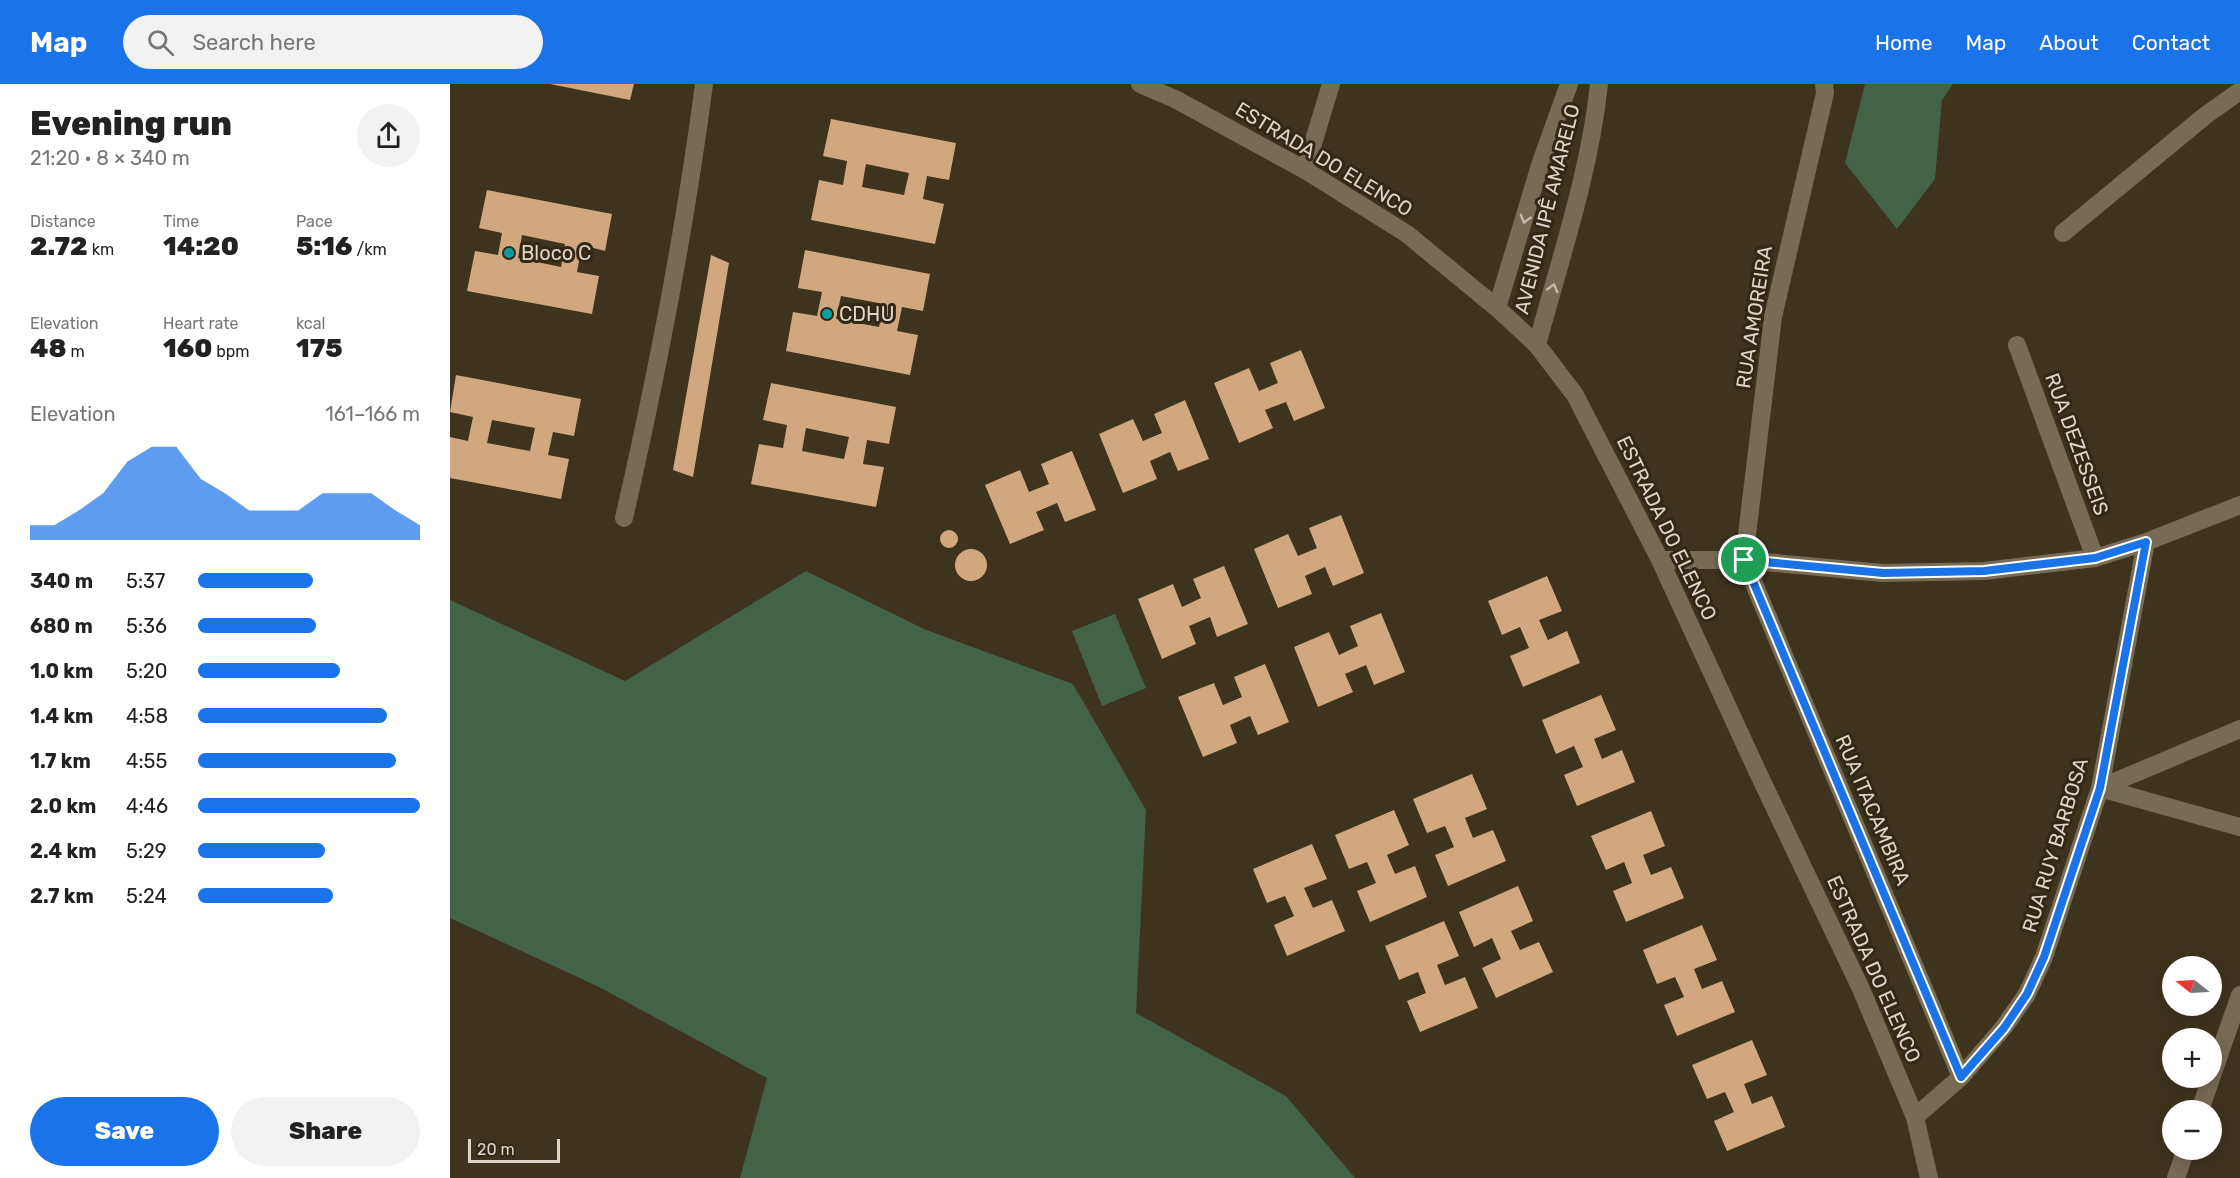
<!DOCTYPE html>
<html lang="en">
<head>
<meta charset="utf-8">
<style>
  body { margin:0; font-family:Rubik,sans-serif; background:#f2f2f2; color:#222; height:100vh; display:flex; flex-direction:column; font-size:22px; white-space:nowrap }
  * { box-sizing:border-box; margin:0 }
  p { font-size:20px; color:#767676 }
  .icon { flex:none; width:33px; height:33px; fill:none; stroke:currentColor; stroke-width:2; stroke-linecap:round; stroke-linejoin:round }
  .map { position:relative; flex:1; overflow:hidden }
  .side { display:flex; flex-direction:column; background:#fff; width:450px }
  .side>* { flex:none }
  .needle { width:39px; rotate:288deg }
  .tools { position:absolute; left:1712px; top:872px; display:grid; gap:12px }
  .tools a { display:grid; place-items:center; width:60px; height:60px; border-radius:50%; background:#fff; box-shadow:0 3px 15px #0003; font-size:30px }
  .scale { position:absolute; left:18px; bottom:15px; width:92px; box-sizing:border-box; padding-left:6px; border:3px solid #dcd5c8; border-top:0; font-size:16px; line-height:21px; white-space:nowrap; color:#dcd5c8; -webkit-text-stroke:4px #332813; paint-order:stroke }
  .pin { position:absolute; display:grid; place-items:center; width:51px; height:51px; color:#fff; margin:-26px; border:3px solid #fff; border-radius:50%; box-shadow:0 2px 6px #0007 }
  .round { display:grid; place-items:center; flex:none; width:63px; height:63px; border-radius:32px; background:#f2f2f2 }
  .headline { display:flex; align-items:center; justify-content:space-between; height:102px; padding:0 30px }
  h1 { font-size:33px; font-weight:800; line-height:45px }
  .figures { display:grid; grid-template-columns:repeat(3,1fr); gap:9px; height:102px; padding:6px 30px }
  .figures div { display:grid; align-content:center }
  .figures b { font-size:26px; font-weight:800 }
  .figures small { font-size:16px; font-weight:400 }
  .figures p { font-size:16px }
  .chart { height:168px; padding:12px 30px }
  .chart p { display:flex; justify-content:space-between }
  .chart svg { width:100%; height:108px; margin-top:6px; fill:#1a73e8; opacity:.7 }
  .primary-button { display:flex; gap:12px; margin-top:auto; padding:12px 30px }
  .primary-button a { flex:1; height:69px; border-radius:36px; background:#1a73e8; color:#fff; font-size:24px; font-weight:800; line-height:69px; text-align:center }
  .primary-button a+a { background:#f2f2f2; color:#222 }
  ul { padding:0 30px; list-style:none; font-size:20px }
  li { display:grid; grid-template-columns:96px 72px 1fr; align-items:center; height:45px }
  li i { height:15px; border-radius:8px; background:#1a73e8 }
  header { display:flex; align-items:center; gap:36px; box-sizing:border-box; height:84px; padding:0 30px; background:#1a73e8; color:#fff }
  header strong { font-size:28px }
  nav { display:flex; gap:33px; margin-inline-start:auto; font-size:21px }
  .search { width:420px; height:54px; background:#f2f2f2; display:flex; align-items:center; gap:15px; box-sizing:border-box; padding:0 21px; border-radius:33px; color:#767676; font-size:22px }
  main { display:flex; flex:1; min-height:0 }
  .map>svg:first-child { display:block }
</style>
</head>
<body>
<header>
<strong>Map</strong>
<div class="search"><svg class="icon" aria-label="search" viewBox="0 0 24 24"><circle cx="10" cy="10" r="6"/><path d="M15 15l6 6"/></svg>Search here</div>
<nav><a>Home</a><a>Map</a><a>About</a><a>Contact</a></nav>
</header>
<main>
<section class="side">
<div class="headline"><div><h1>Evening run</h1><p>21:20 · 8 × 340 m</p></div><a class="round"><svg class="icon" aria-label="share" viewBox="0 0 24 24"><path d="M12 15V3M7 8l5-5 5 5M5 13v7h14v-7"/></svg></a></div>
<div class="figures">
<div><p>Distance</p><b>2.72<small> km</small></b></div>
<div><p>Time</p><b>14:20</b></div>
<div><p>Pace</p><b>5:16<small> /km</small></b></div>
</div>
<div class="figures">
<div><p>Elevation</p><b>48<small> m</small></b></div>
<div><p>Heart rate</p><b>160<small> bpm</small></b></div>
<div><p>kcal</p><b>175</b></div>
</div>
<div class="chart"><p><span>Elevation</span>161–166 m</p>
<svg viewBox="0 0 160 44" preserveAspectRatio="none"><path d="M0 44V38L10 38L20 32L30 25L40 12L50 6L60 6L70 19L80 25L90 32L100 32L110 32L120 25L130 25L140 25L150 32L160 38V44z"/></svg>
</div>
<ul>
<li><b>340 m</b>5:37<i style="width:52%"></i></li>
<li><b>680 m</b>5:36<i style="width:53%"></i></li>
<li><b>1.0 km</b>5:20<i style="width:64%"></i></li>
<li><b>1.4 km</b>4:58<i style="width:85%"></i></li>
<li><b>1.7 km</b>4:55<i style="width:89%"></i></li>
<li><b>2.0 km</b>4:46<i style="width:100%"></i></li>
<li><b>2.4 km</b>5:29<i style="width:57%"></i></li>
<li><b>2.7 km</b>5:24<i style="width:61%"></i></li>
</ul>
<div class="primary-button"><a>Save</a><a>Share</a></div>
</section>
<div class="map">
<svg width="1790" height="1094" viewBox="0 0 1790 1094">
  <rect width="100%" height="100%" fill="#3e331d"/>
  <path fill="#426345" d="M 1415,0 L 1503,0 L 1492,16 L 1485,95 L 1447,145 L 1395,79 Z
    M 356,487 L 474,545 L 623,600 L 696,726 L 686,929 L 836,1012 L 905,1094 L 290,1094 L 317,994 L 149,903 L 0,834 L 0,516 L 175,597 Z
    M 665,530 L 696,604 L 652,622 L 622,547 Z"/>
  <path fill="#d1a77f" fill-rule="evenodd" d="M 100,0 L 184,0 L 180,16 Z
    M 381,35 L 506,59 L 499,96 L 477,92 L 473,115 L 494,120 L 485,160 L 361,136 L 369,96 L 393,101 L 397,77 L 373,72 ZM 416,80 L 459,89 L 454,111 L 412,103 Z
    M 37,106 L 162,130 L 155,167 L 132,161 L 127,188 L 149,192 L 142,230 L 17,207 L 25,167 L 48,171 L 52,149 L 29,144 ZM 72,151 L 115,160 L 111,183 L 68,174 Z
    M 355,166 L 480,190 L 473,227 L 452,223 L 447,247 L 468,251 L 460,291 L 336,267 L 343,228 L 367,232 L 372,208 L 348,204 ZM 391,212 L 434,220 L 429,243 L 386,235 Z
    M 261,171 L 279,179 L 243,393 L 223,386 Z
    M 851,266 L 875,324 L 844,337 L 836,318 L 815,326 L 823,344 L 789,359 L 764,299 L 799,284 L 809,307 L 828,299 L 820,279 Z
    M 6,291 L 131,315 L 124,352 L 103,348 L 98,371 L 119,375 L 111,415 L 0,394 L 0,353 L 18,357 L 23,333 L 0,328 ZM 42,336 L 85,344 L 80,367 L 37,359 Z
    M 321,299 L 446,323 L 439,360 L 417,356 L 413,380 L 434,383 L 426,423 L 301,400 L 309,360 L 333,364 L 337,341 L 313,336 ZM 356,344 L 399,353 L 394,375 L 352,367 Z
    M 735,316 L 759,375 L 728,387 L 720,368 L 700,377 L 707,395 L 673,409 L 649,350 L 683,335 L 693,357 L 712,349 L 704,330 Z
    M 622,367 L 646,426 L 615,438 L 607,419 L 586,428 L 594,446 L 560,460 L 535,401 L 570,386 L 579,408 L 599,400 L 591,380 Z
    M 891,431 L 914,489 L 883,502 L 875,483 L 855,492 L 862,510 L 828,524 L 804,465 L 838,450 L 848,472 L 867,464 L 859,444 Z
    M490 455a9 9 0 1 1 18 0a9 9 0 1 1-18 0Z
    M505 481a16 16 0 1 1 32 0a16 16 0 1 1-32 0Z
    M 774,482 L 798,540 L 767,553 L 760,533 L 739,542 L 746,560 L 712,575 L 688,515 L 723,500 L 732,523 L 751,514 L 743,495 Z
    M 1097,492 L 1112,527 L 1089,536 L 1098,556 L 1117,547 L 1130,579 L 1073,603 L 1060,572 L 1079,564 L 1070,543 L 1052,551 L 1038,517 Z
    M 931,529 L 955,588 L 924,601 L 916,581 L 895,590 L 903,608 L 868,623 L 844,563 L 879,548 L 889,571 L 908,562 L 900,542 Z
    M 815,580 L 839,638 L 808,651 L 800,632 L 780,641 L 787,659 L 753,673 L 728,613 L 764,599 L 773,621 L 792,613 L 784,593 Z
    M 1151,611 L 1166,646 L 1144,655 L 1152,675 L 1172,666 L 1185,698 L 1127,722 L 1114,691 L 1133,683 L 1124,662 L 1106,670 L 1092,636 Z
    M 1022,690 L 1037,725 L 1015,734 L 1023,754 L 1043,746 L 1056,777 L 998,802 L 985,771 L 1004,763 L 995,742 L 977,749 L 963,715 Z
    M 944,726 L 959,761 L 937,771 L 945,790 L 965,782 L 977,813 L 920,838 L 907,807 L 926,799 L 917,778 L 899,785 L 885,751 Z
    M 1201,727 L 1215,762 L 1193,771 L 1201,791 L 1221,783 L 1234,814 L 1176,838 L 1163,807 L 1182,799 L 1174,778 L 1156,786 L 1141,752 Z
    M 862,760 L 877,795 L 854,804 L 863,824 L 882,816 L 895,847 L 837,872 L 824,841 L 844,832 L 835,812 L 817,819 L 803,785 Z
    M 1068,802 L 1083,837 L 1061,847 L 1070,866 L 1089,858 L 1103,888 L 1046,914 L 1032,884 L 1051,875 L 1042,854 L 1024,863 L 1009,828 Z
    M 994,837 L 1009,872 L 987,881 L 995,901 L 1015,893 L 1028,924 L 970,948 L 957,917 L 976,909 L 968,888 L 949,896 L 935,862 Z
    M 1252,841 L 1267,876 L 1244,885 L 1252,905 L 1272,897 L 1285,928 L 1227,952 L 1214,921 L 1234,913 L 1225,893 L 1207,900 L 1193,866 Z
    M 1302,956 L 1317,991 L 1294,1000 L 1302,1020 L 1322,1012 L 1335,1043 L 1277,1067 L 1264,1037 L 1284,1028 L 1275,1008 L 1257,1015 L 1242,981 Z"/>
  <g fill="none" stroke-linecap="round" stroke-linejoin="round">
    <path stroke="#786b54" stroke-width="18" d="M 690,0 L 725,15 L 855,86 L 957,150 L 1047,224 L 1087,261 L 1125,311 L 1210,476 L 1310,693 L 1411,905 L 1465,1033 L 1479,1094
      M 1374,0 L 1375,9 L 1323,233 L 1294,476 L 1511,993
      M 855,86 L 881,0
      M 1613,149 L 1756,31 L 1790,7
      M 1047,224 L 1091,78 L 1119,0
      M 1087,261 C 1110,175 1140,88 1149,0
      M 1567,261 L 1645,474
      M 174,434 C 207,290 235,146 254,0
      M 1210,476 L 1294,476 L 1433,489 L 1534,487 L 1645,474 L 1696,458 L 1790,421
      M 1650,704 L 1790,645
      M 1650,704 L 1790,743
      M 1750,1026 L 1790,911
      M 1465,1033 L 1511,993 L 1554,943 L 1577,910 L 1594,873 L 1650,704 L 1696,458
      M 1726,1094 L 1736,1065"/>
  </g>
  <defs><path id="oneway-chevron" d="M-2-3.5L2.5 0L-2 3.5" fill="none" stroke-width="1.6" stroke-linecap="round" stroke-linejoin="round" transform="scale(1.5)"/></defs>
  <g stroke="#c3baab">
    <use href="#oneway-chevron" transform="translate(1075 135) rotate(106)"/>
    <use href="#oneway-chevron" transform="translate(1103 204) rotate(-75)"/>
  </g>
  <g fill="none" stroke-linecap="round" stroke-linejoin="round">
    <g stroke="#fff" stroke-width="12">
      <path id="route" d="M 1696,458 L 1650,704 L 1594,873 L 1577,910 L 1554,944 L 1511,993 L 1294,476 L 1433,489 L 1534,487 L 1645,474 Z"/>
    </g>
    <use href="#route" stroke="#1a73e8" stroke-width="8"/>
  </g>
  <g fill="#0f9aa8" stroke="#332813" stroke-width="2">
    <circle cx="59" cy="169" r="6"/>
    <circle cx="377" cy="230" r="6"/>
  </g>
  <g text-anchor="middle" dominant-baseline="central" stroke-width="6" stroke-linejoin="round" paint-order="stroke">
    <g font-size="20" fill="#dcd5c8" stroke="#332813">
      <text transform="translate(874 75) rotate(31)">ESTRADA DO ELENCO</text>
      <text transform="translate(1097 125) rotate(-76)">AVENIDA IPÊ AMARELO</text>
      <text transform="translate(1304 233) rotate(-81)">RUA AMOREIRA</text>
      <text transform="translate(1627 360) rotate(70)">RUA DEZESSEIS</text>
      <text transform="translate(1217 444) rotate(64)">ESTRADA DO ELENCO</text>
      <text transform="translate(1423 726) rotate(67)">RUA ITACAMBIRA</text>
      <text transform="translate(1605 761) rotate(-73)">RUA RUY BARBOSA</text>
      <text transform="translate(1424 885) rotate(66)">ESTRADA DO ELENCO</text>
    </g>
    <g font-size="20" fill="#dcd5c8" stroke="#332813" text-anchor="start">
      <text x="71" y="169">Bloco C</text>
      <text x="389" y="230">CDHU</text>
    </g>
  </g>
</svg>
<div class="tools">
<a><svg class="needle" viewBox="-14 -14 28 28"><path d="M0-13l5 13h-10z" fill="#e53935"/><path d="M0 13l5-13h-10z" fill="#767676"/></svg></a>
<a>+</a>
<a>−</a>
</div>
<div class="scale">20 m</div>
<div class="pin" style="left:1294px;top:476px;background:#1e9e55"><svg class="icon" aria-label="arrive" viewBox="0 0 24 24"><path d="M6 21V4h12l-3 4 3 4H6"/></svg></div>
</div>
</main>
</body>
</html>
